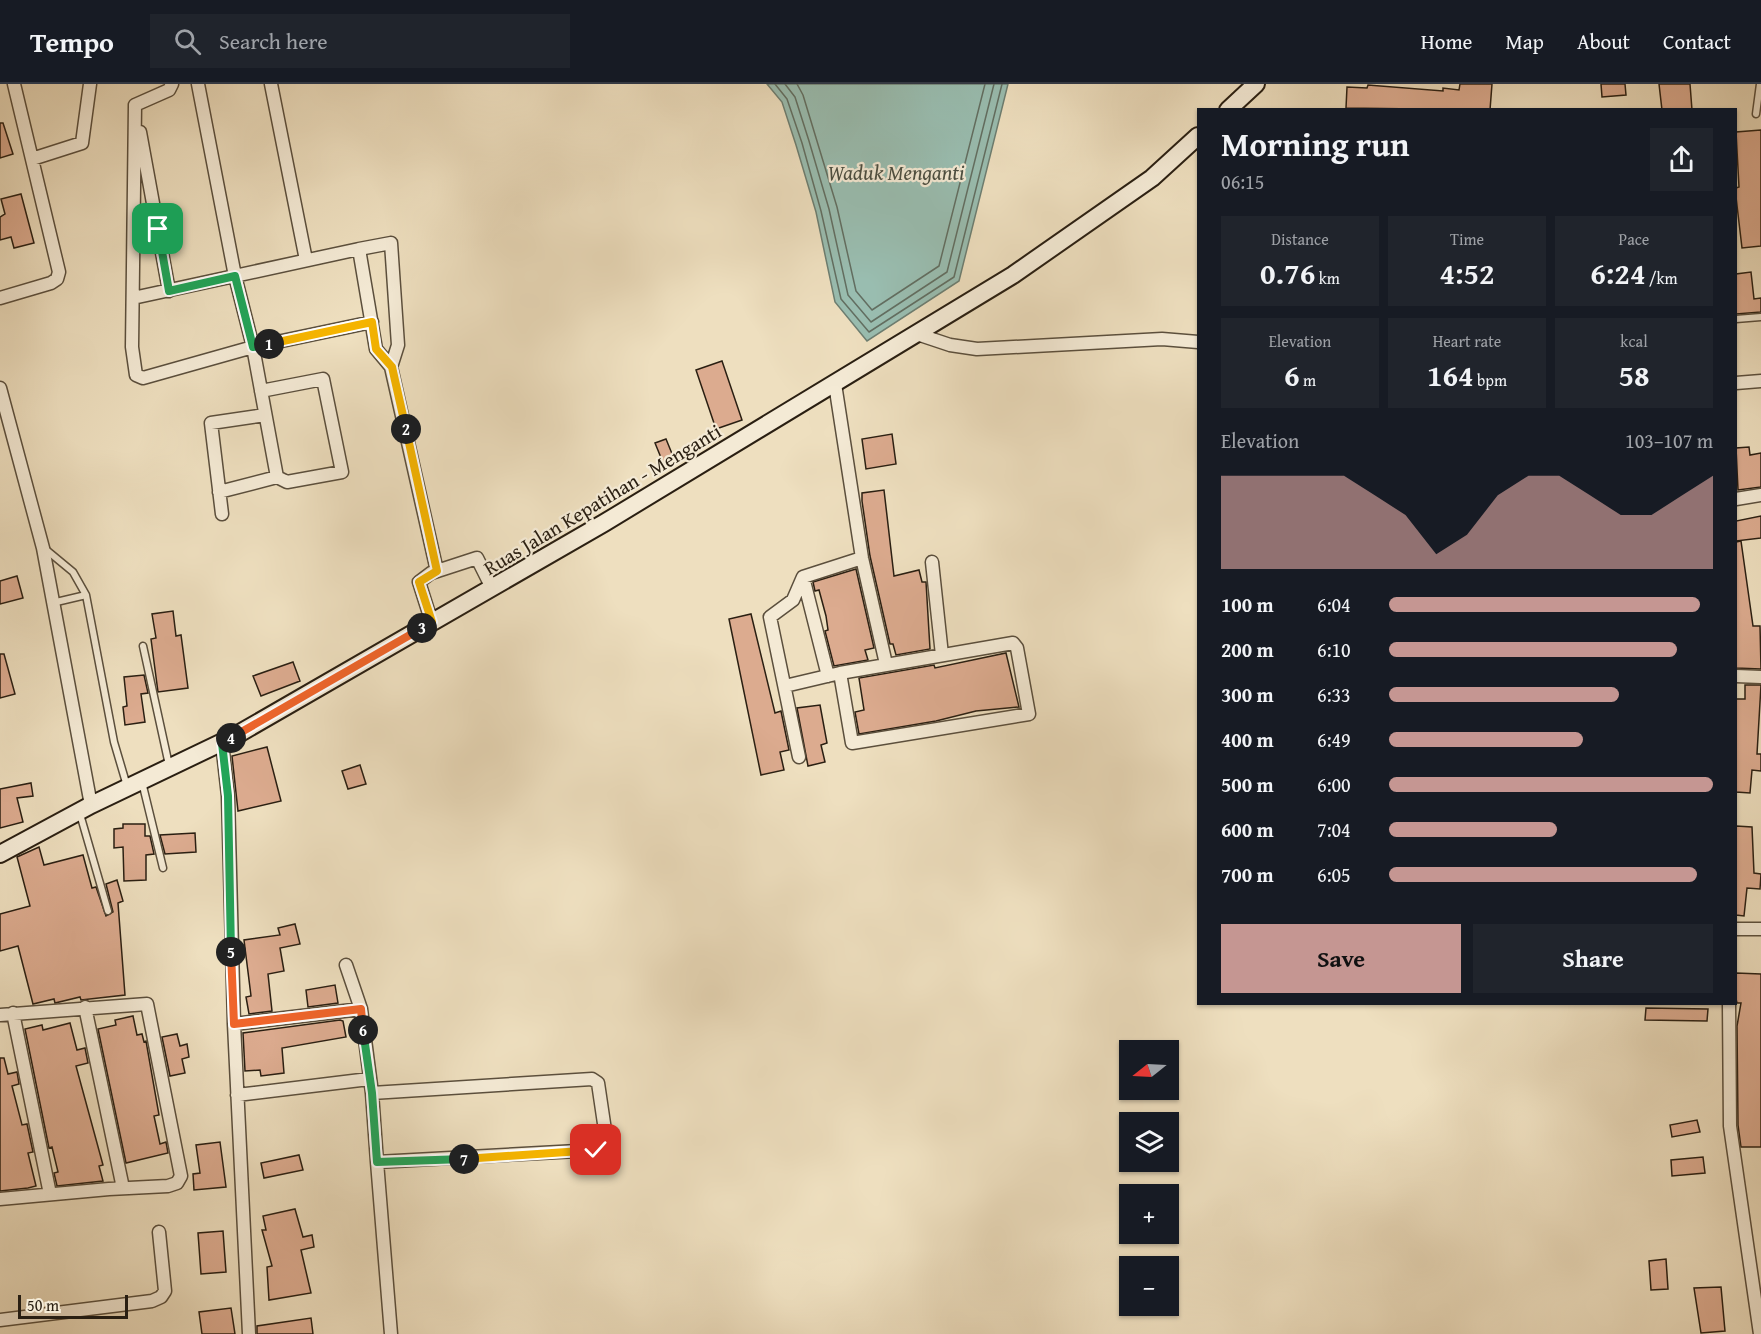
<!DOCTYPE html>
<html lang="en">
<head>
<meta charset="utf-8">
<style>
  body { margin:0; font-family:"Gentium Book Plus",serif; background:#20242c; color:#f1f3f6; height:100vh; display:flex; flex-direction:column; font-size:22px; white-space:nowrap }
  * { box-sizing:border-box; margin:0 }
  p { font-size:20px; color:#9ea1a6 }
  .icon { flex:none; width:33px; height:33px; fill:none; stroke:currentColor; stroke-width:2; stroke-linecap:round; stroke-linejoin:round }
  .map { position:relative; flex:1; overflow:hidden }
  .panel { position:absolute; left:1197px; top:24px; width:540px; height:897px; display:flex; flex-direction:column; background:#171b24; border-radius:0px; box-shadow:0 2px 4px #0004 }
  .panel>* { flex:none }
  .needle { width:39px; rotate:252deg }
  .fabs { position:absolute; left:1119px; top:956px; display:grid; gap:12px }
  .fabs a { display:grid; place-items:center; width:60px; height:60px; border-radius:0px; background:#171b24; box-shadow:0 2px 4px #0004; font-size:30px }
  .scale { position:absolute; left:18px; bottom:15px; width:110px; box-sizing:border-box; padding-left:6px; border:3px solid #2a1f12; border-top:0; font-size:16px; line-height:21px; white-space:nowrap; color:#2a1f12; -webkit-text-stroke:4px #f4ead5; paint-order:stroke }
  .pin { position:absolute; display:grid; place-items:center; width:51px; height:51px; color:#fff; margin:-26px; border-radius:12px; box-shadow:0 3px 9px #0006 }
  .km { position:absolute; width:30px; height:30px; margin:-15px; border-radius:50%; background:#222; color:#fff; font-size:16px; line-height:30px; text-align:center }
  .round { display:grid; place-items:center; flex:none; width:63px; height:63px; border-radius:0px; background:#20242c }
  .headline { display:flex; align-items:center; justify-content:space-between; height:102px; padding:0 24px }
  h1 { font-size:33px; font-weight:800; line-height:45px }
  .figures { display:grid; grid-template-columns:repeat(3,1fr); gap:9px; height:102px; padding:6px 24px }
  .figures div { display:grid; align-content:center; border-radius:0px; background:#20242c; text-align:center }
  .figures b { font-size:30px; font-weight:800 }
  .figures small { font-size:16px; font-weight:400 }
  .figures p { font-size:16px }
  .chart { height:168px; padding:12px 24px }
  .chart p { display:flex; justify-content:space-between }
  .chart svg { width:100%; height:108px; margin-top:6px; fill:#c59692; opacity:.7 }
  .primary-button { display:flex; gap:12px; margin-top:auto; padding:12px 24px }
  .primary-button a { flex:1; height:69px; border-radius:0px; background:#c59692; color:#111; font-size:24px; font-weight:800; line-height:69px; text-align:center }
  .primary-button a+a { background:#20242c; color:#f1f3f6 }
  ul { padding:0 24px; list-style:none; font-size:20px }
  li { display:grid; grid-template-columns:96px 72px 1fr; align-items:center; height:45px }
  li i { height:15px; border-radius:8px; background:#c59692 }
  header { display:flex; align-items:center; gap:36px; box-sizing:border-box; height:84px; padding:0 30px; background:#171b24; border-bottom:2px solid #363941 }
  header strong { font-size:28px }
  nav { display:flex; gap:33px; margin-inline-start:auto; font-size:21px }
  .search { width:420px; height:54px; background:#20242c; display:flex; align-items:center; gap:15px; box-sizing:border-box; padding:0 21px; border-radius:0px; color:#9ea1a6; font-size:22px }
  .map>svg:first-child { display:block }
</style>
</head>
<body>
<header>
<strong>Tempo</strong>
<div class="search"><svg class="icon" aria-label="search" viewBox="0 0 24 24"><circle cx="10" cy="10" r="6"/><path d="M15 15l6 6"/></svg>Search here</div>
<nav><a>Home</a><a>Map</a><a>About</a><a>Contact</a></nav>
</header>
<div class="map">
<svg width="1761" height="1250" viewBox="0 0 1761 1250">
  <rect width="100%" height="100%" fill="#eedfbf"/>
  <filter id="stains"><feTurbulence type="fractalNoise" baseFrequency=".00333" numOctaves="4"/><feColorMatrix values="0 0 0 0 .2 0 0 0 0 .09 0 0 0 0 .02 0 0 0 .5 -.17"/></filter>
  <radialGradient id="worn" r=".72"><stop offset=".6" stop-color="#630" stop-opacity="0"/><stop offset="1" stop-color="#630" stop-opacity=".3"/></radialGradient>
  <path fill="#99bdb0" stroke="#6d7e71" stroke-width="1.5" d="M 767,0 L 1008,0 L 959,197 L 867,257 L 835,218 L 816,128 L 796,61 L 782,18 Z"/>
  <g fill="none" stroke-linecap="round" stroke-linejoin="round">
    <path stroke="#626e61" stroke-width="1.5" d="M 775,0 L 787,15 L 802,59 L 821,127 L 841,215 L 869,248 L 954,193 L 1002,0
      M 785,0 L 795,13 L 809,57 L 829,125 L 848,211 L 871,238 L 947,188 L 994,0
      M 797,0 L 803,11 L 837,123 L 856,207 L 872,226 L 939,182 L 985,0"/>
  </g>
  <path fill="#dcab8f" stroke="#2a1f12" stroke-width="1.5" d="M 1460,0 L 1492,0 L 1490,26 L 1346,24 L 1347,3 L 1367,4 L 1368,1 L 1443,7 L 1443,4 L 1459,6 Z
    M 1601,0 L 1625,0 L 1626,11 L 1602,13 Z
    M 1659,0 L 1690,0 L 1692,26 L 1662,26 Z
    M 0,39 L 3,39 L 13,70 L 0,74 Z
    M 1761,46 L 1761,162 L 1742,164 L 1736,113 L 1736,104 L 1739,103 L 1736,48 Z
    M 21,110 L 34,159 L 14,164 L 11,153 L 0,156 L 0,133 L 5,130 L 1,115 Z
    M 1751,188 L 1754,215 L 1761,214 L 1761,228 L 1736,230 L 1736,190 Z
    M 722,277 L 742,336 L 716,345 L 696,286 Z
    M 892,350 L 896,380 L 866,385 L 862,355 Z
    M 666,355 L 675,377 L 664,381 L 655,359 Z
    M 1749,363 L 1750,371 L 1761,369 L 1761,403 L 1738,406 L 1736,364 Z
    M 884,406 L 894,492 L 919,486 L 922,498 L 926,498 L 930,565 L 896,571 L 893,560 L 890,560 L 870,472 L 862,417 L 862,409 Z
    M 1761,432 L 1761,454 L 1736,457 L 1736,437 Z
    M 1741,457 L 1753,542 L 1760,542 L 1761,585 L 1736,584 L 1736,458 Z
    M 856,485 L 874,564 L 865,566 L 868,576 L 834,582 L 825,547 L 828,546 L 826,532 L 819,506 L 815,507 L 813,498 Z
    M 17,492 L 23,514 L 0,520 L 0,497 Z
    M 173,527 L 176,552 L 181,551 L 188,604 L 158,608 L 151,555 L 156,554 L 152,530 Z
    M 751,530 L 775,629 L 781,627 L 789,666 L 780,668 L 784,686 L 761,691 L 729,535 Z
    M 1006,569 L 1019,623 L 976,627 L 936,637 L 859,650 L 855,628 L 864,626 L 859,594 L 934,581 L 935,584 Z
    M 0,570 L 4,570 L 15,610 L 0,614 Z
    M 293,578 L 300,597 L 261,612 L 253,592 Z
    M 144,591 L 148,609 L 141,610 L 145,638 L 125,641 L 123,623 L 127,622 L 124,593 Z
    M 1745,601 L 1761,601 L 1757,670 L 1761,670 L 1761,687 L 1752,686 L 1750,709 L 1736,708 L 1736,615 L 1745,615 Z
    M 820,621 L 827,659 L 821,661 L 825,678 L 808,682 L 797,624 Z
    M 267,663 L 281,717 L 238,727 L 232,672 Z
    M 360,681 L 366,700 L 348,705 L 342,687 Z
    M 31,699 L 33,712 L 17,714 L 23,738 L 0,744 L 0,705 Z
    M 123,740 L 145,740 L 145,752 L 150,752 L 154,770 L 146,771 L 146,796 L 124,797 L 123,763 L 114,764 L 114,745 L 123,744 Z
    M 1736,742 L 1752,743 L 1754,789 L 1761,790 L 1760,805 L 1747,804 L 1744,832 L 1736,831 Z
    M 195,749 L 196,768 L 165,770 L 160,751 Z
    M 39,763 L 44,781 L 83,771 L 92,804 L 96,803 L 106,832 L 113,828 L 106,800 L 117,796 L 123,817 L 118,819 L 125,911 L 81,916 L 80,913 L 55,919 L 54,915 L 33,920 L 18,862 L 0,867 L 0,830 L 30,822 L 17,773 Z
    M 295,840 L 300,860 L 280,864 L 284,887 L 268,890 L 272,927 L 249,930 L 246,913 L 251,912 L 244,856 L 280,851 L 278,844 Z
    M 1736,889 L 1761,890 L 1761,1063 L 1741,1063 L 1738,1041 L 1737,942 L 1741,919 L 1737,919 L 1736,915 Z
    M 335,901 L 338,919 L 308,923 L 306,906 Z
    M 1646,924 L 1708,925 L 1707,937 L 1645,936 Z
    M 133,932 L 137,951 L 142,950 L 144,958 L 146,957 L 159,1031 L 154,1032 L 160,1060 L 166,1058 L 168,1069 L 126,1079 L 98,945 L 116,941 L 115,936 Z
    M 340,936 L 343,937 L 346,953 L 282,964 L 284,989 L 261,992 L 260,986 L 245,987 L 243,949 Z
    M 70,939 L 77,966 L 85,964 L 88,979 L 76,982 L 103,1081 L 99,1082 L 103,1097 L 57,1102 L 54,1089 L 58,1088 L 52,1063 L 49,1064 L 25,945 L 42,941 L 43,946 Z
    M 177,950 L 180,962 L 187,960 L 189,973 L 182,975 L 185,989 L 170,992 L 162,953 Z
    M 0,974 L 4,974 L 8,990 L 17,988 L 19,1000 L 12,1002 L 22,1041 L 27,1040 L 33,1068 L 28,1069 L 36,1102 L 28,1104 L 0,1107 Z
    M 1697,1036 L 1700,1048 L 1672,1053 L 1670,1041 Z
    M 220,1058 L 226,1103 L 194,1106 L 193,1090 L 200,1089 L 196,1061 Z
    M 299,1071 L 303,1086 L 264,1094 L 261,1079 Z
    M 1703,1073 L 1705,1089 L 1672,1092 L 1671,1076 Z
    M 295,1125 L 303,1153 L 312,1151 L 314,1163 L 301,1166 L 311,1209 L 269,1216 L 267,1183 L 272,1182 L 262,1146 L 266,1146 L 263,1132 Z
    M 223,1147 L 226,1188 L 201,1190 L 198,1149 Z
    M 1666,1175 L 1668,1205 L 1651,1206 L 1649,1177 Z
    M 1721,1203 L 1725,1247 L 1701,1249 L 1694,1204 Z
    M 231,1224 L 235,1250 L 202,1250 L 199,1228 Z
    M 311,1234 L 313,1250 L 257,1250 L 257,1242 Z"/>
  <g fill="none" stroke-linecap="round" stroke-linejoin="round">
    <g stroke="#5b4f3d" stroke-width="9">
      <path id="service" d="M 1756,30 L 1760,0
        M 1736,235 L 1761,233
        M 44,464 L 73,488 L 86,511 L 114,658 L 127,702
        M 52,519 L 86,511
        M 143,562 L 169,681
        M 142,698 L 163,784
        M 80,730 L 108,827"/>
    </g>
    <g stroke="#5b4f3d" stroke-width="15">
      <path id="minor" d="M 271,0 L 306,176
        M 135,21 L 132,263 L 136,291 L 143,294 L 253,263 L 235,192 L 198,0
        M 135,21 L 169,6 L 172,0
        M 140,48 L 169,207
        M 32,75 L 82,59 L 90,0
        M 0,214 L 51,199 L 57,195 L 59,188 L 14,0
        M 133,214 L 359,165
        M 917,250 L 950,261 L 977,265 L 1162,255 L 1198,258
        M 391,283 L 398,261 L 391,159 L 359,165 L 376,265 L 391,283 L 437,487
        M 1736,299 L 1761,297
        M 835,300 L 862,474 L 886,580
        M 0,304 L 43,464 L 91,721
        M 277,393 L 253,263 L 372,238
        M 219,408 L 277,393 L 287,398 L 342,388 L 323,295 L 261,307
        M 1736,415 L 1761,411
        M 222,430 L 211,339 L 265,331
        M 932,478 L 942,571
        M 803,493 L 828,592
        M 432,539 L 419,498 L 431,489 L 477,474 L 492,504
        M 1736,592 L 1761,593
        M 785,602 L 840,589 L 1013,559 L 1017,564 L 1029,630 L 852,659 L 840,589
        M 222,659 L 228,712 L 234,940 L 249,1250
        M 799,673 L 770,533 L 793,516 L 803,493 L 862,474
        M 1736,845 L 1761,845
        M 1729,920 L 1730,1042 L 1760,1250
        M 85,923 L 123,1104
        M 361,925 L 372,1009 L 592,995 L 598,999 L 606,1053 L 596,1066 L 377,1078 L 391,1250
        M 13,929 L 50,1110
        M 0,931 L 147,920 L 181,1092 L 177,1099 L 168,1102 L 109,1105 L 0,1115
        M 234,940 L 361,925 L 346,881
        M 372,1009 L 377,1078
        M 237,1011 L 369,995
        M 0,1236 L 152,1217 L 161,1213 L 165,1207 L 159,1148"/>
    </g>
    <g stroke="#2a1f12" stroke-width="20">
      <path id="secondary" d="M 1228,26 L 1256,0
        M 0,770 L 91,721 L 233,653 L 604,439 L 1013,191 L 1152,94 L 1198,52"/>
    </g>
    <use href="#service" stroke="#f4ead5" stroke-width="6"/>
    <use href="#minor" stroke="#f4ead5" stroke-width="12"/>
    <use href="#secondary" stroke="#f4ead5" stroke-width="16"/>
  </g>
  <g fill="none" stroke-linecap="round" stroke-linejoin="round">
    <g stroke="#fff" stroke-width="12">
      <path id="split-1" d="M 158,145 L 169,207 L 235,192 L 253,263 L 269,260"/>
    </g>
    <g stroke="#fff" stroke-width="12">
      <path id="split-2" d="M 269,260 L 372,238 L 376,265 L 392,283 L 406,345"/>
    </g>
    <g stroke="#fff" stroke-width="12">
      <path id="split-3" d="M 406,345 L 437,487 L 419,498 L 432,538 L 422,544"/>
    </g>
    <g stroke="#fff" stroke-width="12">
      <path id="split-4" d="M 231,654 L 422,544"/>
    </g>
    <g stroke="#fff" stroke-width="12">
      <path id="split-5" d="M 231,654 L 222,659 L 228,712 L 231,868"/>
    </g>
    <g stroke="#fff" stroke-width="12">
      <path id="split-6" d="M 231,868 L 234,940 L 361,925 L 363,946"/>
    </g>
    <g stroke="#fff" stroke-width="12">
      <path id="split-7" d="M 363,946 L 372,1009 L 377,1078 L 464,1075"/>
    </g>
    <g stroke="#fff" stroke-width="12">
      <path id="split-8" d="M 464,1075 L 596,1066"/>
    </g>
    <use href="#split-1" stroke="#22a559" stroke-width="8"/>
    <use href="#split-2" stroke="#f5b400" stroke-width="8"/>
    <use href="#split-3" stroke="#f5b400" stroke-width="8"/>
    <use href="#split-4" stroke="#f0652b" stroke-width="8"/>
    <use href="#split-5" stroke="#22a559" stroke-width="8"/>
    <use href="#split-6" stroke="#f0652b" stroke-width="8"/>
    <use href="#split-7" stroke="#22a559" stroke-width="8"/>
    <use href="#split-8" stroke="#f5b400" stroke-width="8"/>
  </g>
  <g text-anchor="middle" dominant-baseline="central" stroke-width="4.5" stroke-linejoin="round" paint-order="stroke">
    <g font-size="20" fill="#2a1f12" stroke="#f4ead5">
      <text transform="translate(602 415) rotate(-31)">Ruas Jalan Kepatihan - Menganti</text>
    </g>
    <g font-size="21" font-style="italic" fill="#4b4e41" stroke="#f4ead5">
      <text x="896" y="88">Waduk Menganti</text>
    </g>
  </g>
  <rect width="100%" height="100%" filter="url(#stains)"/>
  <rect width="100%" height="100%" fill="url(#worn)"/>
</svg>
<div class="fabs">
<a><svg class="needle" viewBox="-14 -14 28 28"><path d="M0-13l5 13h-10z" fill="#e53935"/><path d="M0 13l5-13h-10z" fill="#9ea1a6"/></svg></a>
<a><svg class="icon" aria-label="layers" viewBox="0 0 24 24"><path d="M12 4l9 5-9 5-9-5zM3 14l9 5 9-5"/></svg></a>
<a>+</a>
<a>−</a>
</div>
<div class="scale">50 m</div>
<div class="pin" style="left:158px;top:145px;background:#1e9e55"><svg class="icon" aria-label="arrive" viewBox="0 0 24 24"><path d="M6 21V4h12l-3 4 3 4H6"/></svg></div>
<div class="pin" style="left:596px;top:1066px;background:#d93025"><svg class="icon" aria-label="check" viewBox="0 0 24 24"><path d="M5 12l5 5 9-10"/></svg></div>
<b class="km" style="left:269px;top:260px">1</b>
<b class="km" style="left:406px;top:345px">2</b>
<b class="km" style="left:422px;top:544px">3</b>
<b class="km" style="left:231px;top:654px">4</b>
<b class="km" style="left:231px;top:868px">5</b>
<b class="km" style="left:363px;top:946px">6</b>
<b class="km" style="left:464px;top:1075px">7</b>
<section class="panel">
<div class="headline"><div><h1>Morning run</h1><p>06:15</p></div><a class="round"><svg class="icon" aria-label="share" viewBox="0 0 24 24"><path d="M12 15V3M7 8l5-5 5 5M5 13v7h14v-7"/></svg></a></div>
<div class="figures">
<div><p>Distance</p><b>0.76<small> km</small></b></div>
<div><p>Time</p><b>4:52</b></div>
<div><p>Pace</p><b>6:24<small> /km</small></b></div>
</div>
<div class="figures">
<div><p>Elevation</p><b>6<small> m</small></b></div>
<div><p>Heart rate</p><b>164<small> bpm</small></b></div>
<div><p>kcal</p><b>58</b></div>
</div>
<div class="chart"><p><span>Elevation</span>103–107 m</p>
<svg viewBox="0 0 160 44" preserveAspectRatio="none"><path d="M0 44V6L10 6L20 6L30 6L40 6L50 14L60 22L70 38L80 30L90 14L100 6L110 6L120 14L130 22L140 22L150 14L160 6V44z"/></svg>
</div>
<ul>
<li><b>100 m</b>6:04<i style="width:96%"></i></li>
<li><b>200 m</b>6:10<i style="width:89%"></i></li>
<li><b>300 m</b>6:33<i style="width:71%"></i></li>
<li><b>400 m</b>6:49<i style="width:60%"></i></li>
<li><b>500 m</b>6:00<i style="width:100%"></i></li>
<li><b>600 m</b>7:04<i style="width:52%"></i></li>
<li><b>700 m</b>6:05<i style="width:95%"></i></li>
</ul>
<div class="primary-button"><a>Save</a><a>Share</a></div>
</section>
</div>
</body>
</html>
